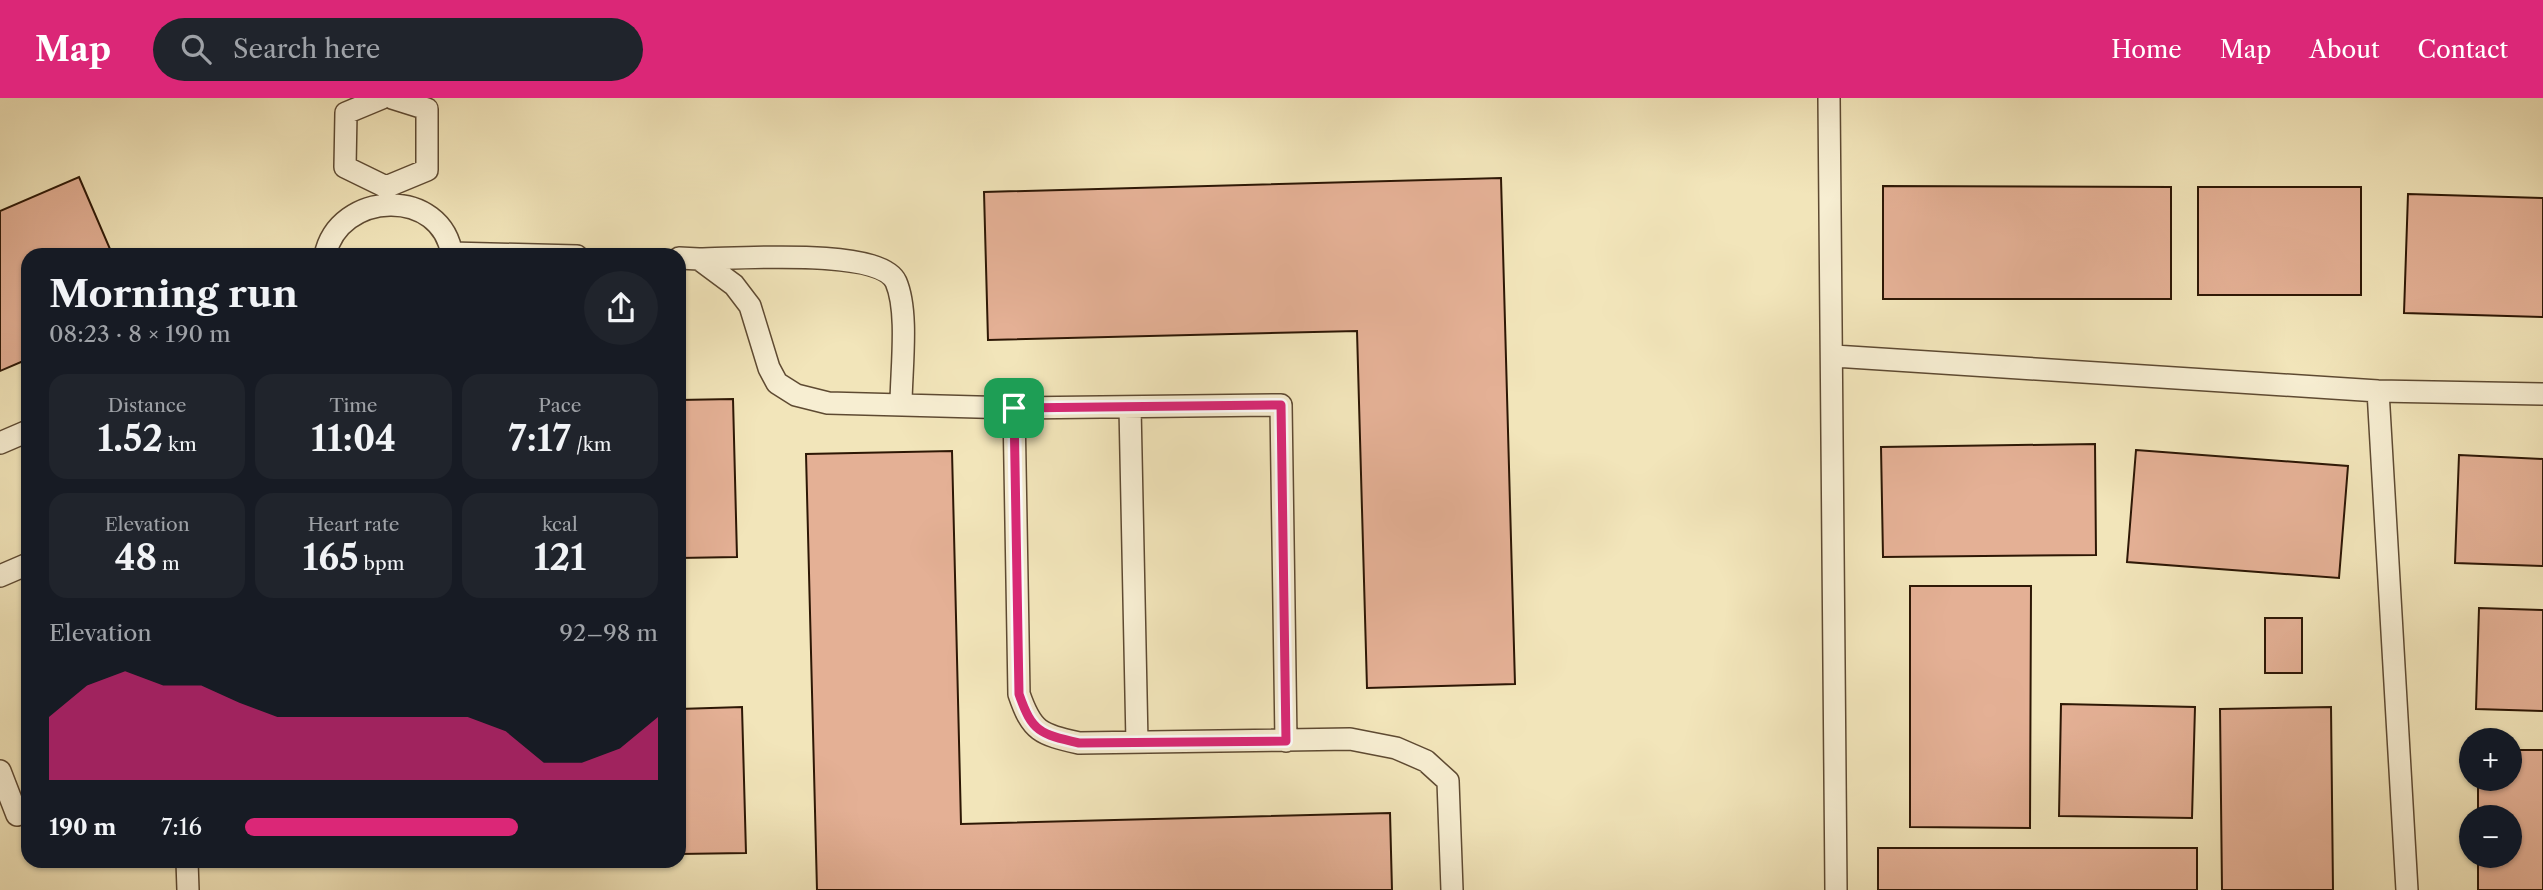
<!DOCTYPE html>
<html lang="en">
<head>
<meta charset="utf-8">
<style>
  body { margin:0; font-family:"Libre Caslon Text",serif; background:#20242c; color:#f1f3f6; height:100vh; display:flex; flex-direction:column; font-size:26px; white-space:nowrap }
  * { box-sizing:border-box; margin:0 }
  p { font-size:23px; color:#9ea1a6 }
  .icon { flex:none; width:38px; height:38px; fill:none; stroke:currentColor; stroke-width:2; stroke-linecap:round; stroke-linejoin:round }
  .map { position:relative; flex:1; overflow:hidden }
  .side { position:absolute; left:21px; top:150px; width:665px; height:620px; display:flex; flex-direction:column; background:#171b24; border-radius:21px; box-shadow:0 2px 5px #0004 }
  .side>* { flex:none }
  .tools { position:absolute; left:2459px; top:630px; display:grid; gap:14px }
  .tools a { display:grid; place-items:center; width:63px; height:63px; border-radius:50%; background:#171b24; box-shadow:0 2px 5px #0004; font-size:35px }
  .pin { position:absolute; display:grid; place-items:center; width:60px; height:60px; color:#fff; margin:-30px; border-radius:14px; box-shadow:0 4px 10px #0006 }
  .round { display:grid; place-items:center; flex:none; width:74px; height:74px; border-radius:37px; background:#20242c }
  .summary { display:flex; align-items:center; justify-content:space-between; height:119px; padding:0 28px }
  h1 { font-size:38px; font-weight:800; line-height:52px }
  .figures { display:grid; grid-template-columns:repeat(3,1fr); gap:10px; height:119px; padding:7px 28px }
  .figures div { display:grid; align-content:center; border-radius:18px; background:#20242c; text-align:center }
  .figures b { font-size:35px; font-weight:800 }
  .figures small { font-size:19px; font-weight:400 }
  .figures p { font-size:19px }
  .chart { height:196px; padding:14px 28px }
  .chart p { display:flex; justify-content:space-between }
  .chart svg { width:100%; height:126px; margin-top:7px; fill:#db2777; opacity:.7 }
  ul { padding:0 28px; list-style:none; font-size:23px }
  li { display:grid; grid-template-columns:112px 84px 1fr; align-items:center; height:52px }
  li i { height:18px; border-radius:9px; background:#db2777 }
  header { display:flex; align-items:center; gap:42px; box-sizing:border-box; height:98px; padding:0 35px; background:#db2777; color:#fff }
  header strong { font-size:33px }
  nav { display:flex; gap:38px; margin-inline-start:auto; font-size:24px }
  .search { width:490px; height:63px; background:#20242c; display:flex; align-items:center; gap:18px; box-sizing:border-box; padding:0 24px; border-radius:38px; color:#9ea1a6; font-size:26px }
  .map>svg:first-child { display:block }
</style>
</head>
<body>
<header>
<strong>Map</strong>
<div class="search"><svg class="icon" aria-label="search" viewBox="0 0 24 24"><circle cx="10" cy="10" r="6"/><path d="M15 15l6 6"/></svg>Search here</div>
<nav><a>Home</a><a>Map</a><a>About</a><a>Contact</a></nav>
</header>
<div class="map">
<svg width="2543" height="792" viewBox="0 0 2543 792">
  <rect width="100%" height="100%" fill="#f2e5ba"/>
  <filter id="stains"><feTurbulence type="fractalNoise" baseFrequency=".00286" numOctaves="4"/><feColorMatrix values="0 0 0 0 .2 0 0 0 0 .09 0 0 0 0 .02 0 0 0 .5 -.17"/></filter>
  <radialGradient id="worn" r=".72"><stop offset=".6" stop-color="#630" stop-opacity="0"/><stop offset="1" stop-color="#630" stop-opacity=".3"/></radialGradient>
  <path fill="#e4b095" stroke="#2d1705" stroke-width="2" d="M 79,79 L 113,158 L 28,158 L 28,261 L 0,273 L 0,113 Z
    M 1501,80 L 1515,586 L 1367,590 L 1357,233 L 988,242 L 984,94 Z
    M 1883,88 L 2171,89 L 2171,201 L 1883,201 Z
    M 2198,89 L 2361,89 L 2361,197 L 2198,197 Z
    M 2408,96 L 2543,100 L 2543,219 L 2404,215 Z
    M 733,301 L 737,459 L 679,460 L 679,302 Z
    M 2095,346 L 2096,457 L 1883,459 L 1881,349 Z
    M 2136,352 L 2348,368 L 2339,480 L 2127,464 Z
    M 952,353 L 961,726 L 1390,715 L 1392,792 L 817,792 L 806,356 Z
    M 2459,357 L 2543,361 L 2543,468 L 2455,465 Z
    M 1910,488 L 2031,488 L 2030,730 L 1910,729 Z
    M 2479,510 L 2543,512 L 2543,613 L 2476,611 Z
    M 2265,520 L 2302,520 L 2302,575 L 2265,575 Z
    M 2061,606 L 2195,609 L 2192,720 L 2059,718 Z
    M 742,609 L 746,755 L 679,756 L 679,611 Z
    M 2331,609 L 2333,792 L 2222,792 L 2220,611 Z
    M 2510,652 L 2543,652 L 2543,792 L 2478,792 L 2478,758 L 2510,758 L 2510,719 L 2478,719 L 2478,681 L 2510,681 Z
    M 1878,750 L 2197,750 L 2197,792 L 1878,792 Z
    M 270,763 L 376,763 L 270,765 Z"/>
  <g fill="none" stroke-linecap="round" stroke-linejoin="round">
    <g stroke="#5e4a32" stroke-width="24">
      <path id="lane" d="M 382,0 L 346,15 L 345,69 L 386,89 L 427,72 L 427,11 L 392,0
        M 1829,0 L 1836,792
        M 451,155 L 577,158
        M 325,158 C 338,92 443,88 452,158
        M 679,160 L 699,161 L 734,187 L 750,208 L 769,270 L 777,285 L 796,297 L 828,305 L 1014,310 L 1019,596 C 1032,634 1040,636 1079,645 L 1350,641 L 1396,650 L 1426,663 L 1448,683 L 1452,792
        M 699,161 C 736,161 880,149 896,184 C 909,214 901,273 901,307
        M 1834,258 L 2378,293 L 2543,296
        M 2378,293 L 2407,792
        M 1130,309 L 1137,644
        M 1014,310 L 1281,307 L 1286,643
        M 0,345 L 28,333
        M 0,478 L 28,466
        M 0,673 L 17,717
        M 187,763 L 188,792"/>
    </g>
    <use href="#lane" stroke="#f7eed2" stroke-width="21"/>
  </g>
  <g fill="none" stroke-linecap="round" stroke-linejoin="round">
    <g stroke="#fff" stroke-width="14">
      <path id="route" d="M 1281,307 L 1286,643 L 1079,645 C 1040,636 1032,634 1019,596 L 1014,310 Z"/>
    </g>
    <use href="#route" stroke="#db2777" stroke-width="9"/>
  </g>
  <rect width="100%" height="100%" filter="url(#stains)"/>
  <rect width="100%" height="100%" fill="url(#worn)"/>
</svg>
<div class="tools">
<a>+</a>
<a>−</a>
</div>
<div class="pin" style="left:1014px;top:310px;background:#1e9e55"><svg class="icon" aria-label="arrive" viewBox="0 0 24 24"><path d="M6 21V4h12l-3 4 3 4H6"/></svg></div>
<section class="side">
<div class="summary"><div><h1>Morning run</h1><p>08:23 · 8 × 190 m</p></div><a class="round"><svg class="icon" aria-label="share" viewBox="0 0 24 24"><path d="M12 15V3M7 8l5-5 5 5M5 13v7h14v-7"/></svg></a></div>
<div class="figures">
<div><p>Distance</p><b>1.52<small> km</small></b></div>
<div><p>Time</p><b>11:04</b></div>
<div><p>Pace</p><b>7:17<small> /km</small></b></div>
</div>
<div class="figures">
<div><p>Elevation</p><b>48<small> m</small></b></div>
<div><p>Heart rate</p><b>165<small> bpm</small></b></div>
<div><p>kcal</p><b>121</b></div>
</div>
<div class="chart"><p><span>Elevation</span>92–98 m</p>
<svg viewBox="0 0 160 44" preserveAspectRatio="none"><path d="M0 44V22L10 11L20 6L30 11L40 11L50 17L60 22L70 22L80 22L90 22L100 22L110 22L120 27L130 38L140 38L150 33L160 22V44z"/></svg>
</div>
<ul>
<li><b>190 m</b>7:16<i style="width:66%"></i></li>
</ul>
</section>
</div>
</body>
</html>
